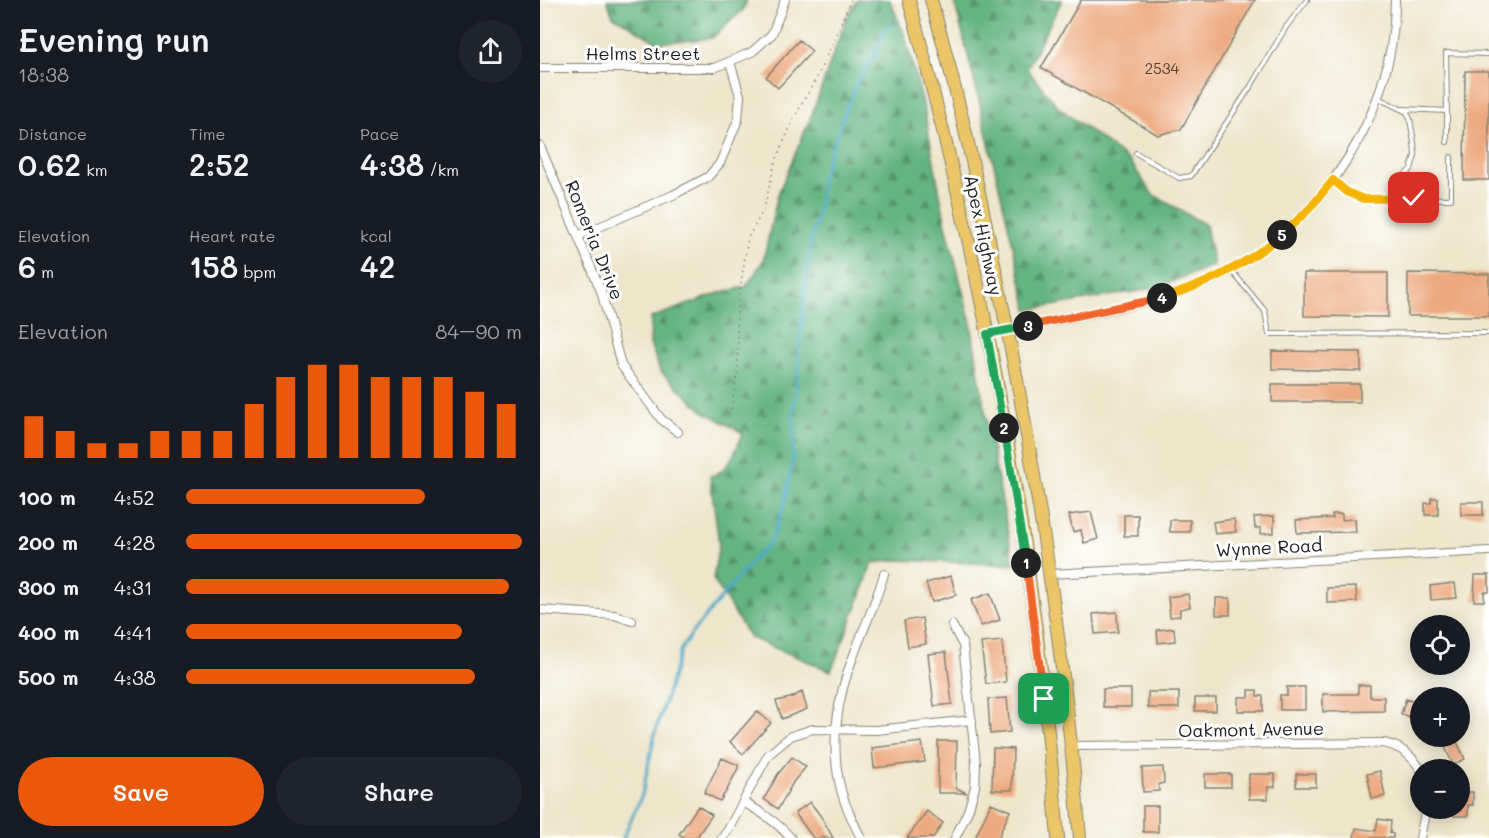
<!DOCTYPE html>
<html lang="en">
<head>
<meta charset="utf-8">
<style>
  body { margin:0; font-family:Mali,sans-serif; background:#20242c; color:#f1f3f6; height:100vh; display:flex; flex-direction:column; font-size:22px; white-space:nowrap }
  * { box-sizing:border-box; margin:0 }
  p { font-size:20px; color:#9ea1a6 }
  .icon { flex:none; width:33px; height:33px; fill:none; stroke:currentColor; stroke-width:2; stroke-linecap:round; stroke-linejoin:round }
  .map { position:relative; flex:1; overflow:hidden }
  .side { display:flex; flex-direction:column; background:#171b24; width:540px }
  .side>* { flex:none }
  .controls { position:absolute; left:870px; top:615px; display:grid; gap:12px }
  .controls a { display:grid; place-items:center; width:60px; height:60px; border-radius:50%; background:#171b24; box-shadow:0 3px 15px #0003; font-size:30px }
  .pin { position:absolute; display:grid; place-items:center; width:51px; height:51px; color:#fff; margin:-26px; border-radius:12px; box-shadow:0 3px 9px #0006 }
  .km { position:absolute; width:30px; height:30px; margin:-15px; border-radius:50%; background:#222; color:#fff; font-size:16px; line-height:30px; text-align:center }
  .round { display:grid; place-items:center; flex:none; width:63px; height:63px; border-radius:32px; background:#20242c }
  .summary { display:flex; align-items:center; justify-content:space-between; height:102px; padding:0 18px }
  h1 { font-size:33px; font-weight:600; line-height:45px }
  .metrics { display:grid; grid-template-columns:repeat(3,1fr); gap:9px; height:102px; padding:6px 18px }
  .metrics div { display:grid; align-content:center }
  .metrics b { font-size:30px; font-weight:600 }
  .metrics small { font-size:16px; font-weight:400 }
  .metrics p { font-size:16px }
  .chart { height:168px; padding:12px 18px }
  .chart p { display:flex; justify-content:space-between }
  .chart svg { width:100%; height:108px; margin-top:6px; stroke:#ea580c; stroke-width:6 }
  .cta { display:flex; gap:12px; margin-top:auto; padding:12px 18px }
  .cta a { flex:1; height:69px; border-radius:36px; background:#ea580c; color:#fff; font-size:24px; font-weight:600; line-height:69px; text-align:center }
  .cta a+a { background:#20242c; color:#f1f3f6 }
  ul { padding:0 18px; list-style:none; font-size:20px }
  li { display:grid; grid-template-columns:96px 72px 1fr; align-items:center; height:45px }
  li i { height:15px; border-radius:8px; background:#ea580c }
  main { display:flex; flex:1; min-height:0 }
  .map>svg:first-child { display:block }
</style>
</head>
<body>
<main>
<section class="side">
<div class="summary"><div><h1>Evening run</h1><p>18:38</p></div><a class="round"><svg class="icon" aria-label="share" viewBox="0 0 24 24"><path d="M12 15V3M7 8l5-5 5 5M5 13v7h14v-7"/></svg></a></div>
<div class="metrics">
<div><p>Distance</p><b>0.62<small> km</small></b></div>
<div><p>Time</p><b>2:52</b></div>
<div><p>Pace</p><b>4:38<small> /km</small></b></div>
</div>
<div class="metrics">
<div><p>Elevation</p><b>6<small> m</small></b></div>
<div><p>Heart rate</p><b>158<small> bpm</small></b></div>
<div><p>kcal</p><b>42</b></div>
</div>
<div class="chart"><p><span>Elevation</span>84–90 m</p>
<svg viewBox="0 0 160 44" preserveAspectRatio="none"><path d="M5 44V27M15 44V33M25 44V38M35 44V38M45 44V33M55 44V33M65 44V33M75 44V22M85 44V11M95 44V6M105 44V6M115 44V11M125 44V11M135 44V11M145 44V17M155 44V22"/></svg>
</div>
<ul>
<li><b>100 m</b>4:52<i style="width:71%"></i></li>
<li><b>200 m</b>4:28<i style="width:100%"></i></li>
<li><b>300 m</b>4:31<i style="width:96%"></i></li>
<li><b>400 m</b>4:41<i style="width:82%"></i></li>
<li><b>500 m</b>4:38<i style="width:86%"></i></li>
</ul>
<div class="cta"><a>Save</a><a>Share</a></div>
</section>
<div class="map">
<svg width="949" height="838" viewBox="0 0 949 838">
  <defs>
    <pattern id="forest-firs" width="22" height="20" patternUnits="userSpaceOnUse" patternTransform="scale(1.5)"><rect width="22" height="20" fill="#64b47f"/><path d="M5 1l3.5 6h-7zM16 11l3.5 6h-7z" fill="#529267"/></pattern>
  </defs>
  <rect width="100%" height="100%" fill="#fff"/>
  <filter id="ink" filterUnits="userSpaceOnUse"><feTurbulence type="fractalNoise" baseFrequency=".0167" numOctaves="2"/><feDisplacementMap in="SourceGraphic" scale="12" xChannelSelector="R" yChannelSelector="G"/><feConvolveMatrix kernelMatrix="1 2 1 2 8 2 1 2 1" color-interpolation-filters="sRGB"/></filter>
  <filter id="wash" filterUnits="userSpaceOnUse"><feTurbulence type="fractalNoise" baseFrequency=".008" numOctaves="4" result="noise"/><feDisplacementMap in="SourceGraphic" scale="24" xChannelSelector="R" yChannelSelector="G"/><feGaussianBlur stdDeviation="1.35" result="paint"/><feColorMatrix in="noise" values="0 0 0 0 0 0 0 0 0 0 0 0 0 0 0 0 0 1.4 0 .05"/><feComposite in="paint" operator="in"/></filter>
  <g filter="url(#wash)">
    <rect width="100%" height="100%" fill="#eee6ca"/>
    <path fill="url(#forest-firs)" stroke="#40684e" stroke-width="1.5" d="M 67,0 L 207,0 L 203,10 L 172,38 L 118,43 L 72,15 Z
      M 317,0 L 350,0 L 365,36 L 383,103 L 405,221 L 431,323 L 443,400 L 474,565 L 356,560 L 332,563 L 321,596 L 291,671 L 210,638 L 173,579 L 179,544 L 170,476 C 189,473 196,449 203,433 L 163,411 L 120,371 L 110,344 L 111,318 L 182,292 L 206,287 L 223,261 L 238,194 L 272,114 L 306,18 Z
      M 414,0 L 522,0 L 487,69 L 518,107 L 590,161 L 612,194 L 666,225 L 674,265 L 616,288 L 488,310 L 437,92 Z"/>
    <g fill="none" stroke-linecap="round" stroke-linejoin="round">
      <path stroke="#4aabc9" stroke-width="3" d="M 83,838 L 102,795 L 115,733 L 141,649 L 155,629 L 217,555 L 228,546 L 236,529 L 245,501 L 253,460 L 254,410 L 265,288 L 271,241 L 279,208 L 281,178 L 305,112 L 319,79 L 335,54 L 343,34 L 351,23"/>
    </g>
    <g id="blocks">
      <path fill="#edaa81" d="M 541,0 L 715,0 L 641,129 L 618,135 L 501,68 Z
        M 259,40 L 272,51 L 238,88 L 226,77 Z
        M 925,71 L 949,71 L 949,180 L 924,180 Z
        M 764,273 L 848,273 L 848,317 L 764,316 Z
        M 868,273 L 949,274 L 949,316 L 868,316 Z
        M 732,351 L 821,352 L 821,371 L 732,369 Z
        M 732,384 L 820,384 L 820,402 L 732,402 Z
        M 891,498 L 898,498 L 898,515 L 885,515 L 885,503 L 891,503 Z
        M 921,502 L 943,502 L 943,515 L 921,515 Z
        M 551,512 L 558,539 L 544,543 L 541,530 L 533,532 L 529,515 Z
        M 792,514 L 802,514 L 802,520 L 815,519 L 816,532 L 757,533 L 756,520 L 793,518 Z
        M 584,515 L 598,515 L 598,536 L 584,536 Z
        M 734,516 L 734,533 L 721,534 L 721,528 L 715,528 L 714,517 Z
        M 694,519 L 696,532 L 675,534 L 673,522 Z
        M 630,520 L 650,520 L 650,532 L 630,532 Z
        M 935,575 L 949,575 L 949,592 L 944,592 L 944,601 L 934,601 Z
        M 411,576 L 416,595 L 392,602 L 386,583 Z
        M 915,583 L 917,598 L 891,600 L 890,586 Z
        M 816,587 L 817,602 L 787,603 L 787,588 Z
        M 450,593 L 460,620 L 441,626 L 431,600 Z
        M 648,594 L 650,607 L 640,609 L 640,616 L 630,617 L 628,597 Z
        M 676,598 L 690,598 L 690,615 L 676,615 Z
        M 577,612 L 578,632 L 555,634 L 553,614 Z
        M 382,618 L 386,644 L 368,647 L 364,621 Z
        M 634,628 L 635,641 L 618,643 L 617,630 Z
        M 462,641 L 466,682 L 446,684 L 441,643 Z
        M 406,652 L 412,704 L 394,706 L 388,654 Z
        M 818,685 L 830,685 L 830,697 L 844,697 L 844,711 L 783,712 L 783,694 L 818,694 Z
        M 747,687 L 765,687 L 765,710 L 740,710 L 740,695 L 747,695 Z
        M 563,689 L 591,689 L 591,707 L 563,707 Z
        M 709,690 L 717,690 L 717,696 L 723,696 L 723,711 L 698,711 L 698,697 L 709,697 Z
        M 262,692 L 267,709 L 242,719 L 236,701 L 250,698 Z
        M 608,692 L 639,692 L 639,708 L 608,708 Z
        M 467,698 L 470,732 L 450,734 L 448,699 Z
        M 655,698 L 676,698 L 676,711 L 655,711 Z
        M 866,699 L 880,704 L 880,721 L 861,714 Z
        M 217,711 L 231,723 L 203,754 L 190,742 Z
        M 915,738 L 925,759 L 913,765 L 903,743 Z
        M 398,741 L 417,741 L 416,788 L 427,793 L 398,793 Z
        M 382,742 L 385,762 L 334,768 L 332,748 Z
        M 453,748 L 473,749 L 472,790 L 452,790 Z
        M 252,757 L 266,767 L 254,781 L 238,809 L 224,799 L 238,774 Z
        M 182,758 L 198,765 L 198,768 L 187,790 L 180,801 L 164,793 Z
        M 623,767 L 624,783 L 619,784 L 619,791 L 603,792 L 602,768 Z
        M 840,771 L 845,796 L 832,799 L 827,774 Z
        M 665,774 L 691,774 L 691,787 L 665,787 Z
        M 709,774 L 735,774 L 735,787 L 728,787 L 728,799 L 709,799 Z
        M 756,774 L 776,774 L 776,787 L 756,787 Z
        M 920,792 L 933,792 L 933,805 L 928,805 L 928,816 L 914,816 L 914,808 L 920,808 Z
        M 270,802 L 282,818 L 293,838 L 273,838 L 255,813 Z
        M 451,803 L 470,811 L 458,838 L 435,838 Z
        M 158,806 L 172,815 L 156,838 L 145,838 L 139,834 Z
        M 603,806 L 618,806 L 618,832 L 603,832 Z
        M 387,811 L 403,823 L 393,838 L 367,838 Z
        M 838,819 L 851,821 L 850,833 L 853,834 L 853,838 L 814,838 L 816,828 L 836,831 Z"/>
    </g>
  </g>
  <g filter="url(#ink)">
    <use href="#blocks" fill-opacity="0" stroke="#858173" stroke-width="1.5"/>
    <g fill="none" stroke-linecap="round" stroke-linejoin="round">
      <g stroke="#858173" stroke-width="6">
        <path id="lane" d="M 863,109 L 907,111 L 906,53 L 949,54
          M 907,111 L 907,142
          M 596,153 L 639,178 L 651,176 L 711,86 L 746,27 L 767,0
          M 793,180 C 815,198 819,199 847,198 L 854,186 L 871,169 L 875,155 L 874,143 L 870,119 L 867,112 L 838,98
          M 847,198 L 911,199 L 911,157
          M 691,270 L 725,311 L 729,334 L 949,333"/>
      </g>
      <g stroke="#858173" stroke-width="10">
        <path id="street" d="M 0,68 L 174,68 L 212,52 L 232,34 L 245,0
          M 0,146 L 61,291 L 81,365 L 121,419 L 138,432
          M 38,236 L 133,195 L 168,177 L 180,163 L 198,120 L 200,96 L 190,62
          M 447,334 C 484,328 521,319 559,312 C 590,305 622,300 651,288 C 768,244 855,126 855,0
          M 510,574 L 949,551
          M 0,610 L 75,615 L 92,621
          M 412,625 L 423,645 L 436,763 L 435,787 L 428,811 L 415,838
          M 532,746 L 843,743 C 860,746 872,755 881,770
          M 203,802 C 222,812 237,822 251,838
          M 182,838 L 188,830 L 228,755 L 251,736 L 273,729 L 336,730 L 432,720
          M 321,838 C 315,826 309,813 304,800 C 288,752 296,698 315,652 C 325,625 336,602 344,574
          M 880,838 L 886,808"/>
      </g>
      <g stroke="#858173" stroke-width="14">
        <path id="primary" d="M 369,0 C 444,273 495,555 518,838
          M 391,0 C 421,103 443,208 464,313 C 499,487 525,662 540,838"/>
      </g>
      <path stroke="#858173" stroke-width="1.5" stroke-dasharray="1.5 4.5" stroke-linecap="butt" d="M 191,409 L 198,370 L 197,308 L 208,238 L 224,209 L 235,163 L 253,120 L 279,73 L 311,0"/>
      <use href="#lane" stroke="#fff" stroke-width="4"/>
      <use href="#street" stroke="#fff" stroke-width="8"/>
      <use href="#primary" stroke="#ebc669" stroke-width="12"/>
    </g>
  </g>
  <g fill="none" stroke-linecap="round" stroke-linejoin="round" filter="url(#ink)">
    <g stroke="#fff" stroke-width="12">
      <path id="split-1" d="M 486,563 L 504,699"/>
    </g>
    <g stroke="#fff" stroke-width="12">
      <path id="split-2" d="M 464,428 L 486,563"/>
    </g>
    <g stroke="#fff" stroke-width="12">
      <path id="split-3" d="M 464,428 L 447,334 L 488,326"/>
    </g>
    <g stroke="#fff" stroke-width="12">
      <path id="split-4" d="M 488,326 L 622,298"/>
    </g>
    <g stroke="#fff" stroke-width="12">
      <path id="split-5" d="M 622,298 C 666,285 706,264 742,235"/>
    </g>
    <g stroke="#fff" stroke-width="12">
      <path id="split-6" d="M 742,235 L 770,208 L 793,180 L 807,192 L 823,199 L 874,198"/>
    </g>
    <use href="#split-1" stroke="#f0652b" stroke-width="8"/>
    <use href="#split-2" stroke="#22a559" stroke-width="8"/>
    <use href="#split-3" stroke="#22a559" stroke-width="8"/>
    <use href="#split-4" stroke="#f0652b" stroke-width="8"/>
    <use href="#split-5" stroke="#f5b400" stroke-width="8"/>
    <use href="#split-6" stroke="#f5b400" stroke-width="8"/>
  </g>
  <g text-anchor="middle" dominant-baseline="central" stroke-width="6" stroke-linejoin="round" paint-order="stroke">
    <g font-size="15" fill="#504035">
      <text x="622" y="68">2534</text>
    </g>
    <g font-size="18" fill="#1c1c1c" stroke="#fff">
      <text x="103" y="53">Helms Street</text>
      <text transform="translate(444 235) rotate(78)">Apex Highway</text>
      <text transform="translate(55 240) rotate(68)">Romeria Drive</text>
      <text transform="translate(729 547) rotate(-3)">Wynne Road</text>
      <text transform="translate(711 729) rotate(-1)">Oakmont Avenue</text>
    </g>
  </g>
</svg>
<div class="controls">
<a><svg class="icon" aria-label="locate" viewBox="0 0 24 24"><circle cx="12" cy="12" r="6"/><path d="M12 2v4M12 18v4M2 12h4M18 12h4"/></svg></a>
<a>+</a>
<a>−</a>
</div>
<div class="pin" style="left:504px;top:699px;background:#1e9e55"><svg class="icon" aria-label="arrive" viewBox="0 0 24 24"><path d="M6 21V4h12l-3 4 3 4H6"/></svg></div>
<div class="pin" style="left:874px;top:198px;background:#d93025"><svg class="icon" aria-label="check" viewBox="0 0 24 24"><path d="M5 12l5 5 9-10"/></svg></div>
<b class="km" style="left:486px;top:563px">1</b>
<b class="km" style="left:464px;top:428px">2</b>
<b class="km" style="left:488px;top:326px">3</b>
<b class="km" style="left:622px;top:298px">4</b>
<b class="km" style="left:742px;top:235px">5</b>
</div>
</main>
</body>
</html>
